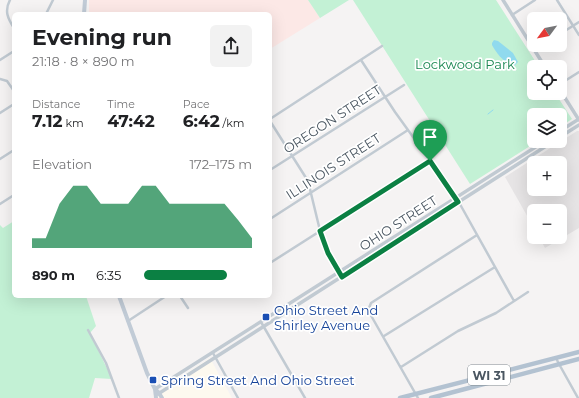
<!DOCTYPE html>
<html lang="en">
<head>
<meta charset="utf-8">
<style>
  body { margin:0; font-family:Montserrat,sans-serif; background:#f2f2f2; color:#202124; height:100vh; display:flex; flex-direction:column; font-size:15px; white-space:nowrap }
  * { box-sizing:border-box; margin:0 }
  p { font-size:13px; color:#757577 }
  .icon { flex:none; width:22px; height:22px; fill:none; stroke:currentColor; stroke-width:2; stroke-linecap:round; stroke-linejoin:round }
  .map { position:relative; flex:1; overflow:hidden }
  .side { position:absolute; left:12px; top:12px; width:260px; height:286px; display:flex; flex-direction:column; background:#fff; border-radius:6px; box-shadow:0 4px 16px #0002 }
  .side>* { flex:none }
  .needle { width:26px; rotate:238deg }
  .buttons { position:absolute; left:527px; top:12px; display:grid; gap:8px }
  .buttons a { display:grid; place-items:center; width:40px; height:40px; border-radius:6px; background:#fff; box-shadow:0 4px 16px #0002; font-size:20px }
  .pin { position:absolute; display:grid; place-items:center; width:34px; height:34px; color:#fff; margin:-41px -17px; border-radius:50% 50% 50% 0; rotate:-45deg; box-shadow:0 0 4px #0007 }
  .pin .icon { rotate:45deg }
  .round { display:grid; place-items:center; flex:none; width:42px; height:42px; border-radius:6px; background:#f2f2f2 }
  .summary { display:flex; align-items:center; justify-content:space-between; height:68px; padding:0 20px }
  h1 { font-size:22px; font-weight:700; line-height:30px }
  .metrics { display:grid; grid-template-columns:repeat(3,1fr); gap:6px; height:68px; padding:4px 20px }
  .metrics div { display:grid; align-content:center }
  .metrics b { font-size:17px; font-weight:700 }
  .metrics small { font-size:11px; font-weight:400 }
  .metrics p { font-size:11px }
  .chart { height:112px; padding:8px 20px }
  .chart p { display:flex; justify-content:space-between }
  .chart svg { width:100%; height:72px; margin-top:4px; fill:#0b8043; opacity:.7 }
  ul { padding:0 20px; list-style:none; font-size:13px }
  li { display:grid; grid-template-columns:64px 48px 1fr; align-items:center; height:30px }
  li i { height:10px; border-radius:5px; background:#0b8043 }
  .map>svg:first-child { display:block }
</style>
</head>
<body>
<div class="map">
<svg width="579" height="398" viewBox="0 0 579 398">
  <rect width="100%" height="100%" fill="#f5f3f3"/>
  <path fill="#fdf9ef" d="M 210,358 L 232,398 L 154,398 L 153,395 Z"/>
  <path fill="#e6e4e5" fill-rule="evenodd" d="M 577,131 L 579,131 L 579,228 L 545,248 L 539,237 L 560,237 L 560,211 L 534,211 L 534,228 L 505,177 ZM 534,163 L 560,163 L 560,189 L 534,189 Z"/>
  <path fill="#fce8e6" d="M 89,0 L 308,0 L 320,18 L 270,49 L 270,14 L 89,14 Z"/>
  <path fill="#c3f1d5" d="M 308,0 L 349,0 L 320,18 Z
    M 353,0 L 496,0 L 539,67 L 534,67 L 534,93 L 555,93 L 572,119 L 560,127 L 560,115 L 534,115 L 534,141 L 538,141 L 470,184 Z
    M 14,221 L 14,296 L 86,296 L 96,326 L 90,333 L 112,379 L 95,378 L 89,398 L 0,398 L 0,225 L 3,228 Z"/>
  <path fill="#90daee" d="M 494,40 L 498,41 L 513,53 L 518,62 L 514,66 C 504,63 497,54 492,45 L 492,43 Z"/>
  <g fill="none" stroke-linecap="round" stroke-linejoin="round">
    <path stroke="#90daee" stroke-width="1" d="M 488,114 L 493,110"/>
    <path stroke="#c1cad2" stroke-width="2.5" d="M 10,0 C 4,11 8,19 14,28
      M 557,0 L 579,35
      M 46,14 L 53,0
      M 512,15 L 535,0
      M 560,34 L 579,22
      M 535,50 L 543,45
      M 0,60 L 14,51
      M 361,60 L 395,112 L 447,184 L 461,206 L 514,301
      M 0,79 L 7,81 L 14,91
      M 560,84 L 579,72
      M 0,113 L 14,104
      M 270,119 L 382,46
      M 270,121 L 308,181 L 323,243 L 328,253 L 342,277
      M 0,159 L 14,150
      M 270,170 L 404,85
      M 0,204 L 14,195
      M 270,219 L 408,130
      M 270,263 L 430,161
      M 180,296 L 188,308
      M 128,321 L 166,296
      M 261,322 L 305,398
      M 88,330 L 106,363 L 119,398
      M 384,336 L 495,267
      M 213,353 L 238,398
      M 556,358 L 559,364 L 578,398
      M 401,367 L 458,331 L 496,313 L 528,292
      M 418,398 L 369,312 L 369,308 L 371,303 L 477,235"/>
    <path stroke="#c1cad2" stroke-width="3.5" d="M 503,0 L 545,67
      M 560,90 L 579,120
      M 560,131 L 579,119
      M 560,137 L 579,125
      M 155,389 L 545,141
      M 158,394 L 554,141"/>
    <path stroke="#c1cbd6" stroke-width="4" d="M 84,14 L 85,0
      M 119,296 L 147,373 L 155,389 L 156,398
      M 155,389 L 159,393 L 162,398"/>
    <path stroke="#b3c2d1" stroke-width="4.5" d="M 400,398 L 579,352
      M 431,398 L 579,359"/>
  </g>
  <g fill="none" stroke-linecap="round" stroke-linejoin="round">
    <g stroke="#fff" stroke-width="8">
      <path id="route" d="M 430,161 L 458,202 L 342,277 L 328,253 L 320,231 Z"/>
    </g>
    <use href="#route" stroke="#0b8043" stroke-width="5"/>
  </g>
  <g fill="#1a4fb4" stroke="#fff" stroke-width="1.5">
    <rect x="262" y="313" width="8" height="8" rx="2"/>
    <rect x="149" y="376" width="8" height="8" rx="2"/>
  </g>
  <g text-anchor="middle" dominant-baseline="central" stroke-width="3.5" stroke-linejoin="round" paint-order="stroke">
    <rect fill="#fff" stroke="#808990" stroke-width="1" x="468" y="365" width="42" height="20" rx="3"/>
    <g font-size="12" font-weight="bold" fill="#4a5661">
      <text x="489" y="375">WI 31</text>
    </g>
    <g font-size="13" fill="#17864f" stroke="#fff">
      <text x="465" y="64">Lockwood Park</text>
    </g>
    <g font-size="13" fill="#4a5661" stroke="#fff">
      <text transform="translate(332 119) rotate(-33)">OREGON STREET</text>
      <text transform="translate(333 166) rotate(-33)">ILLINOIS STREET</text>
      <text transform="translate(398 223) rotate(-33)">OHIO STREET</text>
    </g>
    <g font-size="13" fill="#164399" stroke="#fff" text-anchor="start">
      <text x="274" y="310">Ohio Street And<tspan x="274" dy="15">Shirley Avenue</tspan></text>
      <text x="161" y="380">Spring Street And Ohio Street</text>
    </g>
  </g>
</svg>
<div class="buttons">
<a><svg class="needle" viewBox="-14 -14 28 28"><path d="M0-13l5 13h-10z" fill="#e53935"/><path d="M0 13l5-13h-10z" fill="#757577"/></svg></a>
<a><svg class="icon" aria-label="locate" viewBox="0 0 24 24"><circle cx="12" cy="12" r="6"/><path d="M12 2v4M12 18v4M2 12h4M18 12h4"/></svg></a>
<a><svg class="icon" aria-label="layers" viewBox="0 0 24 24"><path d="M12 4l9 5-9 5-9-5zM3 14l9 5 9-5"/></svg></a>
<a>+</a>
<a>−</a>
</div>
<div class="pin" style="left:430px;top:161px;background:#1e9e55"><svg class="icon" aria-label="arrive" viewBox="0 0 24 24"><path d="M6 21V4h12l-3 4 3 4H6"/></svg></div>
<section class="side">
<div class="summary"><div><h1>Evening run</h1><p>21:18 · 8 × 890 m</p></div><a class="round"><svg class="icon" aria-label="share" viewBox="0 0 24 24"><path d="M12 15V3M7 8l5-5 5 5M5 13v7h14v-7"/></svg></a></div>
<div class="metrics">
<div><p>Distance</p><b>7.12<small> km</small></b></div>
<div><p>Time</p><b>47:42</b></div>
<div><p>Pace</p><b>6:42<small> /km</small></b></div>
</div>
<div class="chart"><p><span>Elevation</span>172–175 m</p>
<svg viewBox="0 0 160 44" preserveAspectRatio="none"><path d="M0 44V38L10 38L20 17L30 6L40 6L50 17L60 17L70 17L80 6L90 6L100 17L110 17L120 17L130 17L140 17L150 27L160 38V44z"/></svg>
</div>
<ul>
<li><b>890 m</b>6:35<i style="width:77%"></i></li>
</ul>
</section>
</div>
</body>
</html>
